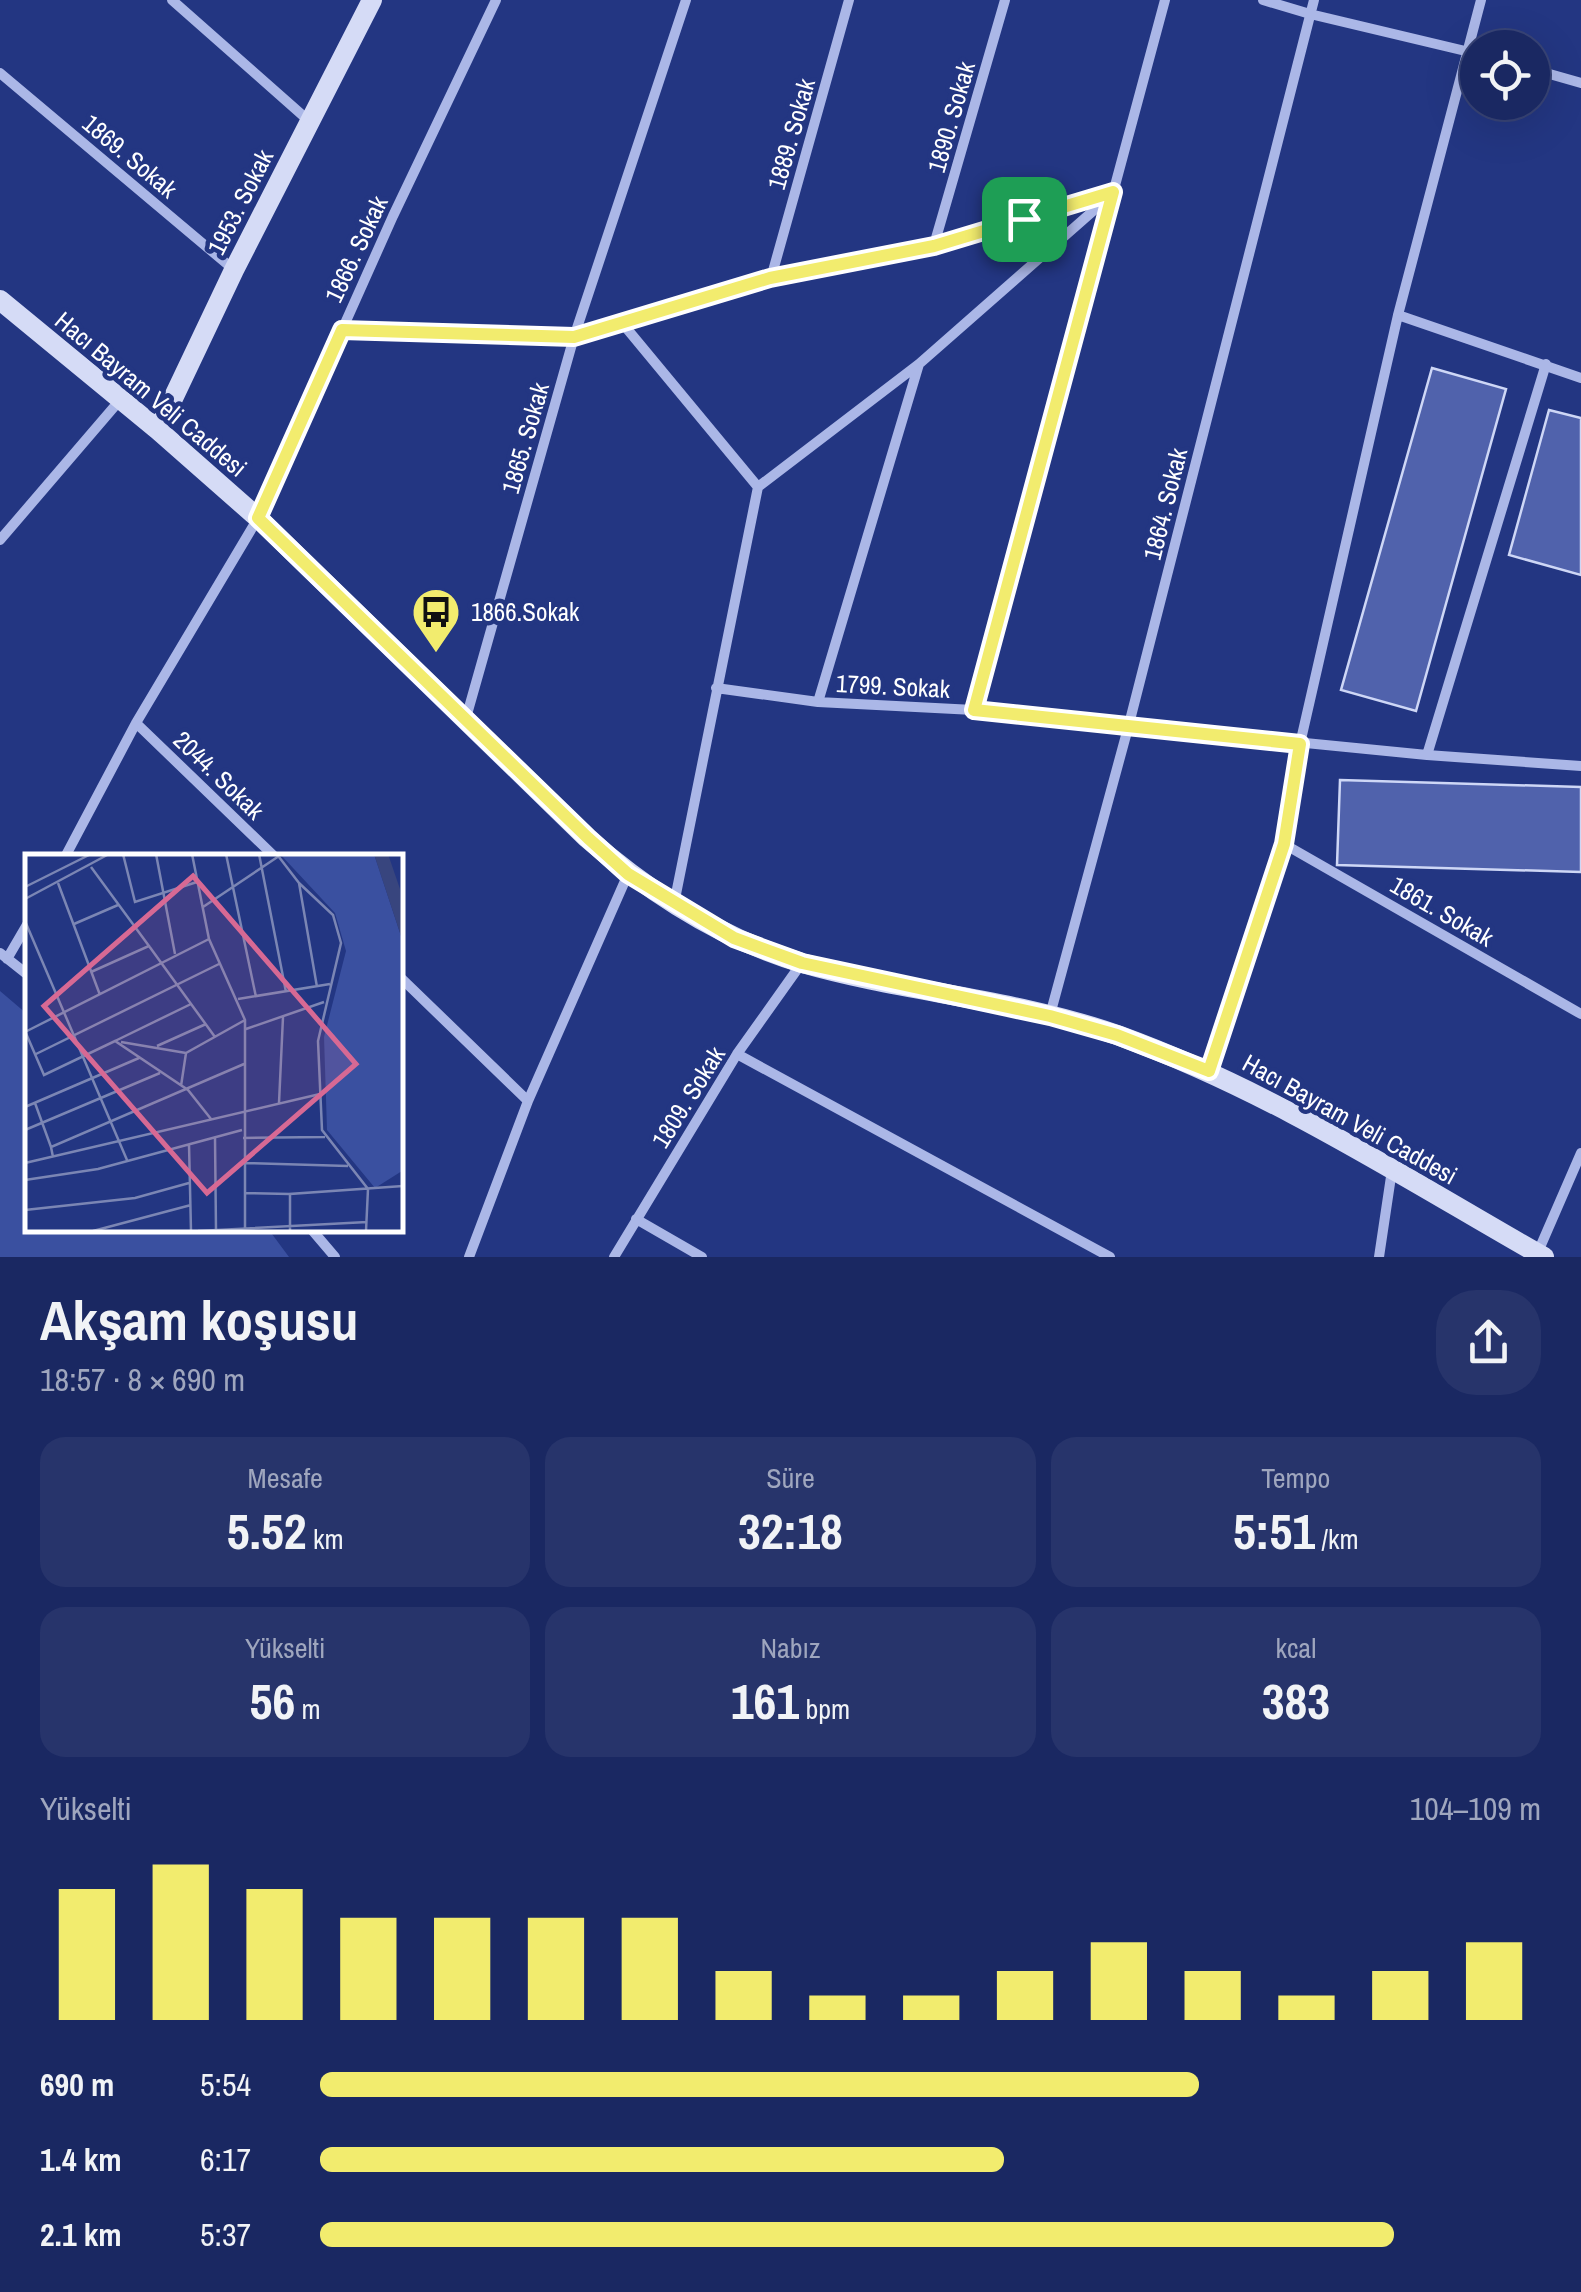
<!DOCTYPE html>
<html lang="tr">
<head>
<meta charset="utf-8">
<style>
  body { margin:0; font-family:"Archivo Narrow",sans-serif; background:#27346b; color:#f1f3f6; height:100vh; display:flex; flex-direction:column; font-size:38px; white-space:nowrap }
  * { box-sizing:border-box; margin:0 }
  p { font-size:32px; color:#9fa6be }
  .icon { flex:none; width:55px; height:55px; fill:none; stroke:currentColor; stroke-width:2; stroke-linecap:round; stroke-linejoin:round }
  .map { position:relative; height:1257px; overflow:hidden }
  .sheet { display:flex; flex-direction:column; background:#1a2862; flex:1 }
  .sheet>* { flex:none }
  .fabs { position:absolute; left:1460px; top:30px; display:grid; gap:20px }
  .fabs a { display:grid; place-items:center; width:90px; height:90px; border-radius:50%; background:#1a2862; box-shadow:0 10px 40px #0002,0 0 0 2px #384477; font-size:50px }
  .pin { position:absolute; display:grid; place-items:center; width:85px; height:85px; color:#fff; margin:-42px; border-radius:20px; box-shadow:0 5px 15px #0006 }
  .round { display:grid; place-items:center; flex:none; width:105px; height:105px; border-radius:40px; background:#27346b }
  .overview { display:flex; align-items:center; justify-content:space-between; height:170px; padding:0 40px }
  h1 { font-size:55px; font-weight:800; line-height:75px }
  .stats { display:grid; grid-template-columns:repeat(3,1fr); gap:15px; height:170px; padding:10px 40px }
  .stats div { display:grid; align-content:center; border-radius:25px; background:#27346b; text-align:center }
  .stats b { font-size:50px; font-weight:800 }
  .stats small { font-size:28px; font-weight:400 }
  .stats p { font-size:28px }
  .chart { height:280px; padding:20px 40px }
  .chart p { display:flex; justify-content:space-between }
  .chart svg { width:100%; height:180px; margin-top:10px; stroke:#f2ec6e; stroke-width:6 }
  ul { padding:0 40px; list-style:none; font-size:32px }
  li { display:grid; grid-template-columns:160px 120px 1fr; align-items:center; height:75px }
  li i { height:25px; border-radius:12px; background:#f2ec6e }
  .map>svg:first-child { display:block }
</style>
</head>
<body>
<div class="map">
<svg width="1581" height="1257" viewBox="0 0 1581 1257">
  <rect width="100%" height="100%" fill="#233682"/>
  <path fill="#3a50a0" d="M 0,991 L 27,1014 L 28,1230 L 269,1230 L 289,1257 L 0,1257 Z"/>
  <path fill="#5062ac" stroke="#ced7f6" stroke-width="2.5" d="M 1432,368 L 1506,389 L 1416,711 L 1341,690 Z
    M 1549,410 L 1581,418 L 1581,575 L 1509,555 Z
    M 1340,780 L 1581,787 L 1581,872 L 1337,865 Z"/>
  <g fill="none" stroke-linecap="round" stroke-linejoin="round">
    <path stroke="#abb7e7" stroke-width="10" d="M 172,0 L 309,121
      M 1263,0 L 1310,14 L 1478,54
      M 1532,69 L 1581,83
      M 0,73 L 233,269
      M 934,245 L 1005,0
      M 771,278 L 849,0
      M 1398,315 L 1581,378
      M 623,324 L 758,487 L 674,904
      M 341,329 L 574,337 L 771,278 L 934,245 L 1113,193 L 1165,0
      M 1546,364 L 1427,755 L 1581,766
      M 758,487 L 919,364 L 1109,197
      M 0,540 L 120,400
      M 716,688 L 818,702 L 974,710 L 1427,755
      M 818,702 L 919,364
      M 974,710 L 1113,193
      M 466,718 L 574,337 L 686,0
      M 136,723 L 275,857
      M 1284,844 L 1581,1014
      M 65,857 L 136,723 L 258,518 L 393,216 L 496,0
      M 0,953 L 28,975
      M 7,959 L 28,923
      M 400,977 L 528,1101
      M 1050,1015 L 1128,728 L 1314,0
      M 737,1054 L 1110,1257
      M 1209,1071 L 1284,844 L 1300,744 L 1398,315 L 1481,0
      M 636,1219 L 702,1257
      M 312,1230 L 335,1257
      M 1538,1252 L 1581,1153
      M 469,1257 L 528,1101 L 628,874
      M 614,1257 L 737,1054 L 801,964
      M 1379,1257 L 1392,1170"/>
    <path stroke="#d5dbf6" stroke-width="20" d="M 0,300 L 158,430 L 258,518 L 587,838 C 650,893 721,939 802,963 C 906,993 1018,999 1120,1036 C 1271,1091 1405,1178 1544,1257
      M 158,430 L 234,270 L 372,0"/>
  </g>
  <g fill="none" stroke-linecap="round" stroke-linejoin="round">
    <g stroke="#fff" stroke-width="20">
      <path id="route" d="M 1113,192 L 974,710 L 1300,744 L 1284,844 L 1209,1071 L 1117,1035 L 1050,1016 L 802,963 L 734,938 L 628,874 L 588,838 L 258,518 L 342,330 L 574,337 L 770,278 L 934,246 Z"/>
    </g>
    <use href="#route" stroke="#f2ec6e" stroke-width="12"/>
  </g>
  <defs>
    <g id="bus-pin" transform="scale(2.5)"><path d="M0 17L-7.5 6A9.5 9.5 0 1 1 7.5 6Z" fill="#f2ec6e" stroke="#233682"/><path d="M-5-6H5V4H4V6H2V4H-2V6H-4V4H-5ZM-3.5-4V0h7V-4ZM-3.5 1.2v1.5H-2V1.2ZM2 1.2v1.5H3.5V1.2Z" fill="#111"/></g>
  </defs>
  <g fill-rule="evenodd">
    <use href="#bus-pin" x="436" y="612"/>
  </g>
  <g text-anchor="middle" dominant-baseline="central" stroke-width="9" stroke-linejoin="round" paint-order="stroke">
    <g font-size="25" fill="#fff" stroke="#233682">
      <text transform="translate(951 117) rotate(-74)">1890. Sokak</text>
      <text transform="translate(791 134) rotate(-74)">1889. Sokak</text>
      <text transform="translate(130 156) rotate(40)">1869. Sokak</text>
      <text transform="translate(240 202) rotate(-63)">1953. Sokak</text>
      <text transform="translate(356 249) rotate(-65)">1866. Sokak</text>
      <text transform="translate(151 394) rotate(40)">Hacı Bayram Veli Caddesi</text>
      <text transform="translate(525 438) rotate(-74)">1865. Sokak</text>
      <text transform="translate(1165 504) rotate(-76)">1864. Sokak</text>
      <text transform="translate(893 686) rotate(3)">1799. Sokak</text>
      <text transform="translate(219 775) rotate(44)">2044. Sokak</text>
      <text transform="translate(1442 911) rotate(30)">1861. Sokak</text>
      <text transform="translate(688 1097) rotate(-58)">1809. Sokak</text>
      <text transform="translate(1350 1119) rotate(29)">Hacı Bayram Veli Caddesi</text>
    </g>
    <g font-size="25" fill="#fff" stroke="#233682" text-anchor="start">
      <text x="471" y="612">1866.Sokak</text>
    </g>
  </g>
  <g transform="translate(25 854)">
    <rect width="378" height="378" fill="#233682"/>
    <path d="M 255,0 L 349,0 L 377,85 L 377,317 L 350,334 L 302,276 L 299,183 L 321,97 L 310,59 Z" fill="#3a50a0"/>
    <path d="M 349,0 L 363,0 L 375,35 L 377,85 Z" fill="#38457e"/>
    <path fill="none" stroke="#7b86b4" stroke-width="2.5" d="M 98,0 L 110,48 L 172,28M 131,0 L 150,100M 167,0 L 184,85 L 220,166 L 220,377M 201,0 L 231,143M 234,0 L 261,138M 254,3 L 274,29 L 292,133M 33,29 L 75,141M 274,29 L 308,61 L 316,89 L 293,187 L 297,276 L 343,335 L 341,377M 0,33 L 66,0M 0,45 L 84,0M 178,53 L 254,2M 0,67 L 102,306M 49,70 L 93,51M 124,92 L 190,183M 66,118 L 124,92 L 66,13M 213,145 L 305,130M 221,175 L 299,148M 0,177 L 19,221 L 90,187 L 163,236 L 186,265M 0,178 L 184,85M 90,187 L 166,150M 96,188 L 161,199M 132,192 L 181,170M 11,200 L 194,110M 156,232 L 161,199 L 220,166M 10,249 L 26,293M 254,249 L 258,163M 0,253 L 114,204M 0,276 L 135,219M 190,284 L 191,377M 218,284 L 300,283M 164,290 L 166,377M 28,303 L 26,293 L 219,210M 0,309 L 295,240M 219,309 L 323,312M 0,326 L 73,315 L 217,276M 219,339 L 265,340M 0,356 L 110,344 L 164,329M 68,377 L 166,351M 173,377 L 342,368M 265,377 L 265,340 L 378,332"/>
    <path fill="#d76994" fill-opacity="0.15" stroke="#d76994" stroke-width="5" d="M 168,22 L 331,210 L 182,339 L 19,152 Z"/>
    <rect width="378" height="378" fill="none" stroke="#fff" stroke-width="5"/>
  </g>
</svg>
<div class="fabs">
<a><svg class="icon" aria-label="locate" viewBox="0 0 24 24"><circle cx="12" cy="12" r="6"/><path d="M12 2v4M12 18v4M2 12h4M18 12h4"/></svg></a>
</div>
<div class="pin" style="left:1024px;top:219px;background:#1e9e55"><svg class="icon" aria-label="arrive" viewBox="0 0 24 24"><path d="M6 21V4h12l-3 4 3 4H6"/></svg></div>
</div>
<section class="sheet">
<div class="overview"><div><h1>Akşam koşusu</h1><p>18:57 · 8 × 690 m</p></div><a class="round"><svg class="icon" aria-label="share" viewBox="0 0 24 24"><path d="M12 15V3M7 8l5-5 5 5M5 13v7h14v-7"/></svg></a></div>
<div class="stats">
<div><p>Mesafe</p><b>5.52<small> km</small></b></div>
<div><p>Süre</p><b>32:18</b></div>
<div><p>Tempo</p><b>5:51<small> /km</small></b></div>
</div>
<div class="stats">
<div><p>Yükselti</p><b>56<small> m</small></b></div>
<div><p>Nabız</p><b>161<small> bpm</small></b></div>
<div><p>kcal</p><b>383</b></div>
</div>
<div class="chart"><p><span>Yükselti</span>104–109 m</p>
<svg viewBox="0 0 160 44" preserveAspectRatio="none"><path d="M5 44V12M15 44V6M25 44V12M35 44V19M45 44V19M55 44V19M65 44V19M75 44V32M85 44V38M95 44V38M105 44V32M115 44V25M125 44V32M135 44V38M145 44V32M155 44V25"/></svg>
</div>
<ul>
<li><b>690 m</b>5:54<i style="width:72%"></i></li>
<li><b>1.4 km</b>6:17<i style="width:56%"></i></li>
<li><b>2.1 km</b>5:37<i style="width:88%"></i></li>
</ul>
</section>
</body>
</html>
